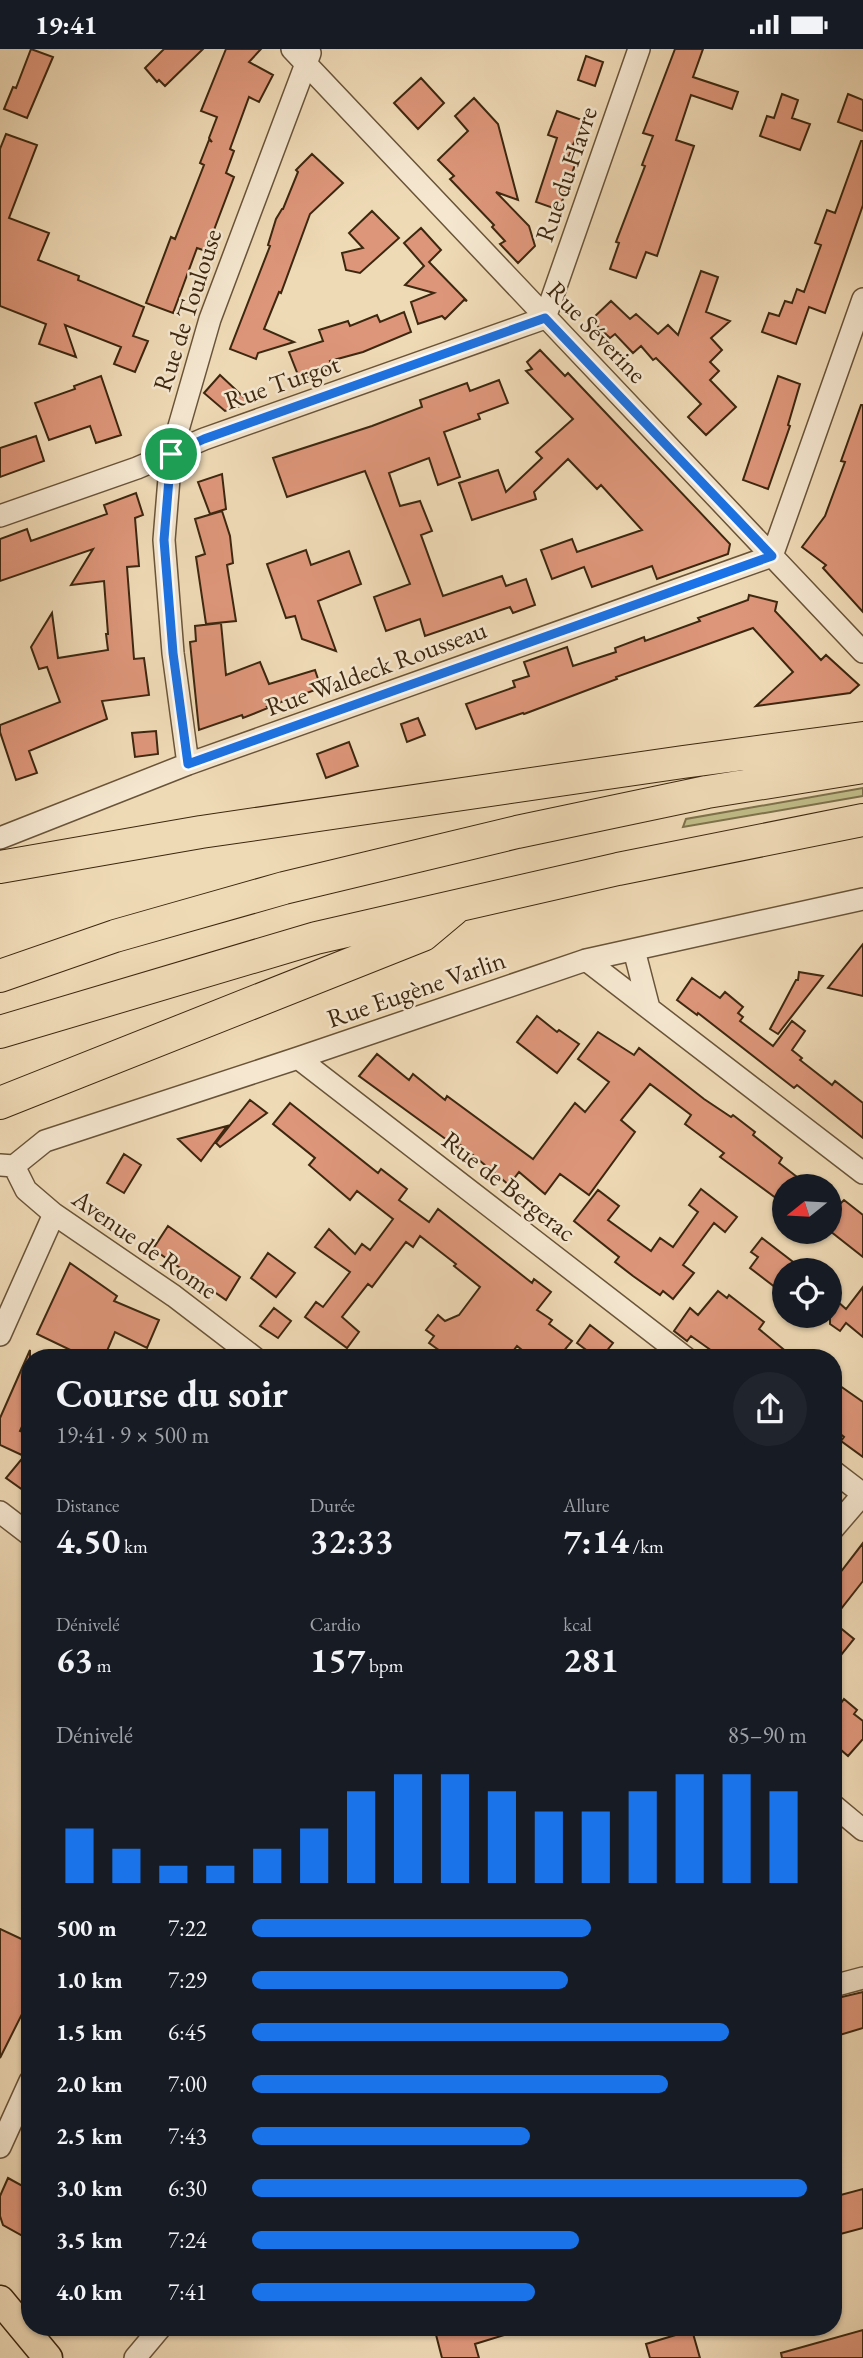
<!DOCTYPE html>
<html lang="fr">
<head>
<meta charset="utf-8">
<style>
  body { margin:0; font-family:"EB Garamond",serif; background:#20242c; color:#f1f3f6; height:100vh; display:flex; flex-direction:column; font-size:26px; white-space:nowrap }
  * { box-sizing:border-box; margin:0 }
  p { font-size:23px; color:#9ea1a6 }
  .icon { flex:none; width:38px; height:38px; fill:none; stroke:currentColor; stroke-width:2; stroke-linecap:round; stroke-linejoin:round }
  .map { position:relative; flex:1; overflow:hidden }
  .sheet { position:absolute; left:21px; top:1300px; width:821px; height:987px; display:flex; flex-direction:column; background:#171b24; border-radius:28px; box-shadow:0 2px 5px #0004 }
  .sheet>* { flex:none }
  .needle { width:46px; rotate:252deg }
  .controls { position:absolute; left:772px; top:1125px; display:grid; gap:14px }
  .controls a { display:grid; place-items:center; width:70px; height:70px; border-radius:50%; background:#171b24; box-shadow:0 2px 5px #0004; font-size:35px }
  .pin { position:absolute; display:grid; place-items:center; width:60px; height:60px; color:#fff; margin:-30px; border:4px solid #fff; border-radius:50%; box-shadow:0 2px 7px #0007 }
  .round { display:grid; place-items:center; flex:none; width:74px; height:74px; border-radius:37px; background:#20242c }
  .head { display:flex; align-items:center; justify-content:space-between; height:119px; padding:0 35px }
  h1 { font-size:38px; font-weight:700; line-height:52px }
  .stats { display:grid; grid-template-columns:repeat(3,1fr); gap:10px; height:119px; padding:7px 35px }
  .stats div { display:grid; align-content:center }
  .stats b { font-size:35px; font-weight:700 }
  .stats small { font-size:19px; font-weight:400 }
  .stats p { font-size:19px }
  .chart { height:196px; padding:14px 35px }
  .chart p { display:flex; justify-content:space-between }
  .chart svg { width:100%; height:126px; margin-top:7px; stroke:#1a73e8; stroke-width:6 }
  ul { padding:0 35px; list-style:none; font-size:23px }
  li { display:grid; grid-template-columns:112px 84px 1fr; align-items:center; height:52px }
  li i { height:18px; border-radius:9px; background:#1a73e8 }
  .status { display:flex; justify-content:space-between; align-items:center; height:49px; padding:0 35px; background:#171b24; direction:ltr }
  .status svg { height:19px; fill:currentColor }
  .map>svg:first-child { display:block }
</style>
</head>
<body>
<div class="status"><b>19:41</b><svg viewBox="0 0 49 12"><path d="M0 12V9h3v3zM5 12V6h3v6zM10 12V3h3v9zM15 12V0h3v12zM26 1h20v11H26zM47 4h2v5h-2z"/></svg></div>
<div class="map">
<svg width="863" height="2309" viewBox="0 0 863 2309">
  <rect width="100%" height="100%" fill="#efdab6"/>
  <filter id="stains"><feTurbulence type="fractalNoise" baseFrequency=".00286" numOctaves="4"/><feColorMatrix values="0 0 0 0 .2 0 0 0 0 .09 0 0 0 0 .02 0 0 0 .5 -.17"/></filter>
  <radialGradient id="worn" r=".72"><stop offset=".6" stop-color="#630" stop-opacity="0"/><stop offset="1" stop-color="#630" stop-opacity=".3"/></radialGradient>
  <path fill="#c0bd89" stroke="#7e724c" stroke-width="2" d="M 863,739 L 863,747 L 683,778 L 686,770 Z"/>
  <path fill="#de967a" stroke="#3d270f" stroke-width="2" d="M 31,0 L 53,8 L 27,69 L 4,60 L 13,38 L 16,39 Z
    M 164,0 L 203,0 L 165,37 L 159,31 L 157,33 L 145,19 Z
    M 226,0 L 261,0 L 249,13 L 273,26 L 259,53 L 249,48 L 230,100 L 234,102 L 226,124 L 234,128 L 206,202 L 197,199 L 173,264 L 146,254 L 171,188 L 175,190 L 204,116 L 200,114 L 209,91 L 212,93 L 209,89 L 217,68 L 201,62 Z
    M 675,0 L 703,0 L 693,28 L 738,43 L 732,60 L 691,46 L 676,91 L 694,97 L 657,207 L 646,203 L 636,229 L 610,220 L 619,194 L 616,193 L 645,117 L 642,116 L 653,87 L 643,84 Z
    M 586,7 L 603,13 L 595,37 L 578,31 Z
    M 421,29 L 444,54 L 418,80 L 394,54 Z
    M 782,45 L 798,51 L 792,69 L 810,75 L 800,101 L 760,87 L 767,67 L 774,69 Z
    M 848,45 L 863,51 L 863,82 L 838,73 Z
    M 474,49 L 498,75 L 518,151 L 496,143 L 529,177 L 535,197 L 518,214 L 500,195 L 505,192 L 492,178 L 494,176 L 450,130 L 454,127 L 438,111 L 468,82 L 455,67 Z
    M 557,62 L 582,71 L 568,110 L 576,113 L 559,161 L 536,153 L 557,89 L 548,86 Z
    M 6,85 L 37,96 L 9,169 L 49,184 L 38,211 L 79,227 L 78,231 L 144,258 L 133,287 L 148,292 L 135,323 L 114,315 L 121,298 L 65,276 L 76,308 L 39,295 L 46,275 L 0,257 L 0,100 Z
    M 861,92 L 863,92 L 863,156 L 825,264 L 809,258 L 796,295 L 762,283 L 769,264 L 779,267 L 785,252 L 792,254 L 797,240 L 804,243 L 821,196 L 815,194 L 827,161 L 835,164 Z
    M 312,105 L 343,134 L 310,165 L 281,244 L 279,243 L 264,280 L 294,293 L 258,304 L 256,310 L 230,300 L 270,197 L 268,196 L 276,170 L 282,160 L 283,160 L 298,123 L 296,121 Z
    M 372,162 L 399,189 L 360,224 L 346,221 L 342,204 L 363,199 L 349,184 Z
    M 421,179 L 441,201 L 429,213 L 467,252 L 464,251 L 445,270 L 442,267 L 418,275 L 411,253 L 434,244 L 405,236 L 424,217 L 404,194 Z
    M 701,222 L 718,228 L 706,263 L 730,272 L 711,289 L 722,301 L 710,313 L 719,322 L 710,331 L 736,358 L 706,386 L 688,368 L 701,355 L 665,318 L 656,309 L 653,311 L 641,297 L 633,304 L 615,285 L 610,289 L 591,271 L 611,252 L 630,270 L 636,265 L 658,285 L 668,276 L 678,286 Z
    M 404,263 L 411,283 L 363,303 L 330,312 L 333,319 L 300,331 L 289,303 L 323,292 L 319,281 L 348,272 L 350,277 L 377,266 L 380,273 Z
    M 540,301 L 565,327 L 568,324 L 730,495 L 728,505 L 657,530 L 652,517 L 592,538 L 584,518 L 552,530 L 541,501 L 572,490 L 577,503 L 642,481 L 601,436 L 597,440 L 568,410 L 534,443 L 536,450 L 472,471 L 459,434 L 498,421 L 506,443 L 542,409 L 536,403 L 573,370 L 526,322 L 532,320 L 527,313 Z
    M 220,326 L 250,354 L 225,362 L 204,344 Z
    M 101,327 L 121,386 L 96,394 L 90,377 L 49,391 L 35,354 L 75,340 L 74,337 Z
    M 778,327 L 800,335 L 788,376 L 790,377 L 768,440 L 743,431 Z
    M 499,331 L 508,354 L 478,365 L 480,370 L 444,383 L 460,428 L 438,436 L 429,409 L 389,424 L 400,457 L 420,452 L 432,482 L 421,486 L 443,547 L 502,527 L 506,537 L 526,530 L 535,556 L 513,564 L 510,558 L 504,560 L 425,587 L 420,570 L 386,582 L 374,548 L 410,535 L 365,422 L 287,448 L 273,409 L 372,377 L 422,358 L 420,351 L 467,334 L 470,342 Z
    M 861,356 L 863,356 L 863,563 L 823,519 L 826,516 L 802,498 L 825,467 L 845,413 L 841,412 Z
    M 36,387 L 44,412 L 0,428 L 0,399 Z
    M 222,425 L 226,460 L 210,465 L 198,433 Z
    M 136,444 L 143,466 L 135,469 L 139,517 L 127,518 L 134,610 L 144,609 L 149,646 L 102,652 L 107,670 L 29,702 L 37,724 L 16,731 L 0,683 L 0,676 L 60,653 L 47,618 L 39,620 L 31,598 L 52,564 L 58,609 L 108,601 L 106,585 L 108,585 L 104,532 L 71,536 L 93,500 L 0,532 L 0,490 L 27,480 L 31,492 L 107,465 L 104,456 Z
    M 222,462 L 230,487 L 233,514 L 227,516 L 236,572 L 206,575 L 196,508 L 205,505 L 195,470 Z
    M 306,501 L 311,516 L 349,502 L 361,535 L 318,552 L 336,602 L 302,590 L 295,567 L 286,569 L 267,515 Z
    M 749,546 L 777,553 L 775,562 L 821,611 L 826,606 L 859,636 L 850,644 L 756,657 L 793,623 L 753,579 L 616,628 L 617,630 L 524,665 L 523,664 L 476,680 L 466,655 L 515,638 L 513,632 L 529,627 L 524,613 L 567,598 L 573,617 L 616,603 L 615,599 L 644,588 L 645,592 L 700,572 L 698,569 L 748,551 Z
    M 221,574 L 226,626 L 260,613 L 269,635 L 315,621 L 321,639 L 267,658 L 268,659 L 243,669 L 242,666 L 199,681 L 190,593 L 196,592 L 195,577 Z
    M 418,669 L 425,686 L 407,693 L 401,675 Z
    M 156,682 L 158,705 L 135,708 L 132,684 Z
    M 349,693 L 358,717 L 326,729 L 317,705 Z
    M 863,895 L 863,947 L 828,939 Z
    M 799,923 L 823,927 L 778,985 L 770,980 L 796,931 L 798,931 Z
    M 692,929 L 720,949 L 725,943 L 743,958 L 738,964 L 743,968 L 740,972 L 773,997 L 792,972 L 805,982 L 792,1001 L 802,1009 L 800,1011 L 832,1036 L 835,1032 L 863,1054 L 863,1089 L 797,1036 L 794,1039 L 698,964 L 697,966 L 677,951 Z
    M 537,967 L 557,983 L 559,981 L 579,995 L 557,1024 L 517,993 Z
    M 598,983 L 634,1006 L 639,999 L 704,1050 L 731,1068 L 733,1066 L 755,1083 L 753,1086 L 782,1109 L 779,1114 L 810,1138 L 784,1138 L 784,1155 L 720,1108 L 724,1104 L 685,1075 L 691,1066 L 650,1035 L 621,1071 L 635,1083 L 589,1146 L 560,1125 L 545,1145 L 519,1123 L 509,1136 L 461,1096 L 458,1099 L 359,1027 L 377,1005 L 409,1031 L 413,1025 L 445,1051 L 447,1047 L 533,1110 L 575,1054 L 585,1063 L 609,1033 L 578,1010 Z
    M 250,1051 L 267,1064 L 220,1098 L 216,1094 Z
    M 290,1054 L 378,1124 L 381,1120 L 407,1140 L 399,1151 L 429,1173 L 438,1160 L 532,1234 L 534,1230 L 551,1243 L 537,1261 L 552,1271 L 549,1275 L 572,1292 L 558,1309 L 532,1309 L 517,1297 L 508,1309 L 450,1309 L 429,1294 L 434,1287 L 426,1281 L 438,1266 L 445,1272 L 459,1266 L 480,1238 L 454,1217 L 456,1215 L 420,1187 L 413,1198 L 406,1193 L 372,1238 L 368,1235 L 342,1268 L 359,1283 L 347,1299 L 305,1268 L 316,1253 L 323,1258 L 350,1223 L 315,1198 L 329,1180 L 355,1205 L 362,1195 L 370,1201 L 393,1170 L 357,1142 L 350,1151 L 309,1116 L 315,1109 L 273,1075 Z
    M 227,1077 L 201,1112 L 178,1090 Z
    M 124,1105 L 141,1116 L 124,1144 L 107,1134 Z
    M 701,1140 L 737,1168 L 725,1183 L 714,1174 L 683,1216 L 694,1224 L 673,1250 L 663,1242 L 660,1246 L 633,1227 L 615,1213 L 619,1208 L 574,1172 L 598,1141 L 619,1157 L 608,1171 L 651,1202 L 660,1189 L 673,1198 L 698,1163 L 689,1156 Z
    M 830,1147 L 841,1154 L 844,1151 L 863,1166 L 863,1208 L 830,1182 Z
    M 168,1177 L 240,1228 L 226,1251 L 153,1200 Z
    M 762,1189 L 797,1216 L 792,1222 L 784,1222 L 784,1245 L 750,1219 L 758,1208 L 751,1203 Z
    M 268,1204 L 295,1224 L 276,1248 L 251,1229 Z
    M 70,1214 L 117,1247 L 114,1252 L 159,1271 L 147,1299 L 115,1283 L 104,1309 L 87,1309 L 37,1285 Z
    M 863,1238 L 863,1288 L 846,1274 L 840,1282 L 830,1275 L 830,1262 L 837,1252 L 846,1260 Z
    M 718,1242 L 727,1249 L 729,1246 L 764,1273 L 759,1280 L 794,1309 L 722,1309 L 691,1287 L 687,1292 L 674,1282 L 690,1259 L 698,1266 Z
    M 274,1259 L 291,1272 L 278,1289 L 260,1277 Z
    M 590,1276 L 613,1294 L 601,1309 L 597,1309 L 577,1294 Z
    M 30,1301 L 30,1360 L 20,1382 L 30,1386 L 24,1407 L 0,1396 L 0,1369 Z
    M 833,1332 L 863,1353 L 863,1408 L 841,1392 L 844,1388 L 833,1379 Z
    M 30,1400 L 30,1446 L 6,1429 Z
    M 863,1494 L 863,1532 L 833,1570 L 833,1533 Z
    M 833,1573 L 854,1590 L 833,1616 Z
    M 844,1650 L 857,1661 L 854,1665 L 863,1672 L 863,1690 L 848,1707 L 833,1694 L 833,1665 Z
    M 0,1880 L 30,1894 L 30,1964 L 24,1961 L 0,2009 Z
    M 863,1943 L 863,1979 L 833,1988 L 833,1950 Z
    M 8,2129 L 30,2141 L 30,2191 L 3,2176 L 0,2167 L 0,2147 Z
    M 863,2140 L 863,2179 L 833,2187 L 833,2148 Z
    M 434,2278 L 513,2278 L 514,2283 L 475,2295 L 479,2309 L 442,2309 Z
    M 692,2281 L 700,2309 L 650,2309 L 646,2295 Z
    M 863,2281 L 863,2309 L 782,2309 L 781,2304 Z"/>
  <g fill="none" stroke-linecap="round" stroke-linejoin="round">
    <g stroke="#6a5439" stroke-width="24">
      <path id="minor" d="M 292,0 L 863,603
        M 0,467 L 137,419 L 204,390 L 545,269 L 639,0
        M 772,507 L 863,250
        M 188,715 L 173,604 L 164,491 L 171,405 L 210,270 L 310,4
        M 0,789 L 188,715 L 772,507
        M 634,901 L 649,959
        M 586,911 L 863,1124
        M 298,1009 L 686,1309
        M 0,1116 L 14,1117 L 45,1092 L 298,1009 L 586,911 L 863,850
        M 14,1117 L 26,1141 L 54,1165 L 174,1247 L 255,1309
        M 0,1286 L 54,1165
        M 833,1422 L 863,1445
        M 0,1463 L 30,1486
        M 833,1480 L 863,1445
        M 833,1756 L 863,1781
        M 833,1937 L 863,1929
        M 0,2098 L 30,2032
        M 135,2309 L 161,2278"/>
    </g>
    <g stroke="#3d270f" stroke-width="31">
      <path id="major" d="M 0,2251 L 48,2309"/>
    </g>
    <g stroke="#3d270f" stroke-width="34">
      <path id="highway" d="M 0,818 L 201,783 L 683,713 L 863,689
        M 0,927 L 115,887 L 284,839 L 517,783 L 707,743 L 863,718
        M 0,983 L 316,889 L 618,820 L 863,771
        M 0,1054 L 423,886 L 454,860"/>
    </g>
    <use href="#minor" stroke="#f5e7d0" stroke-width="21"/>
    <use href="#major" stroke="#efdab6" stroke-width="28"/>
    <use href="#highway" stroke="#efdab6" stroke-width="32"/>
  </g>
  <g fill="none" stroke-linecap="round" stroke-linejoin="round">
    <g stroke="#fff" stroke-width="14">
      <path id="route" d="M 545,269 L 772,507 L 188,715 L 173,604 L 164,491 L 171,405 L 204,390 Z"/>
    </g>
    <use href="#route" stroke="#1a73e8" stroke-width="9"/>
  </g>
  <g text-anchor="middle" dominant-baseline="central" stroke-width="5" stroke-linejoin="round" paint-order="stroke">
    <g font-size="26" fill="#3d270f" stroke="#f5e7d0">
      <text transform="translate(566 125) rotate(-71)">Rue du Havre</text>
      <text transform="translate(187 261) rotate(-72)">Rue de Toulouse</text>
      <text transform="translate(597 283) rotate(46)">Rue Séverine</text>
      <text transform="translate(282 333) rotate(-19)">Rue Turgot</text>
      <text transform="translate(376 619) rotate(-20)">Rue Waldeck Rousseau</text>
      <text transform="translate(416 940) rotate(-19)">Rue Eugène Varlin</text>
      <text transform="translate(509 1137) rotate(38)">Rue de Bergerac</text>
      <text transform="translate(145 1195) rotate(35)">Avenue de Rome</text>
    </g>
  </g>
  <rect width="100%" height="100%" filter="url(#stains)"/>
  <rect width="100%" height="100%" fill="url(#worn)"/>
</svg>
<div class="controls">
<a><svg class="needle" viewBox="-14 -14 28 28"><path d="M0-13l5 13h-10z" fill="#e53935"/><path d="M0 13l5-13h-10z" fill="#9ea1a6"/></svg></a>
<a><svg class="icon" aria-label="locate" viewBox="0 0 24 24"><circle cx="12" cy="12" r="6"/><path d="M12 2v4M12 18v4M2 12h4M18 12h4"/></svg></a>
</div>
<div class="pin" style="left:171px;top:405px;background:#1e9e55"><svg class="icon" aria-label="arrive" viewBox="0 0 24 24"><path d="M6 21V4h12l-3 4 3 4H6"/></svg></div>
<section class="sheet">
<div class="head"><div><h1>Course du soir</h1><p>19:41 · 9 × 500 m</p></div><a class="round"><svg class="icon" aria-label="share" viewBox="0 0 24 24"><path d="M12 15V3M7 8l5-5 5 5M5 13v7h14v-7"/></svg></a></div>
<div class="stats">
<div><p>Distance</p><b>4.50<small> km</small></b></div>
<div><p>Durée</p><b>32:33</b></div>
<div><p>Allure</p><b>7:14<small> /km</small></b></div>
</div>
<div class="stats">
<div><p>Dénivelé</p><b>63<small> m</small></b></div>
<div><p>Cardio</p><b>157<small> bpm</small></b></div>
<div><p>kcal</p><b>281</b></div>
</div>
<div class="chart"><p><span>Dénivelé</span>85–90 m</p>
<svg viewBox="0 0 160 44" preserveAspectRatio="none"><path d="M5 44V25M15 44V32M25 44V38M35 44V38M45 44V32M55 44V25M65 44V12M75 44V6M85 44V6M95 44V12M105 44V19M115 44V19M125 44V12M135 44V6M145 44V6M155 44V12"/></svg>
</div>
<ul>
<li><b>500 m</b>7:22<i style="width:61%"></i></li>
<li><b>1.0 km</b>7:29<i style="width:57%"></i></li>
<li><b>1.5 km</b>6:45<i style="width:86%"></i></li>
<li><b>2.0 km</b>7:00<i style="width:75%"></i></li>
<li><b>2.5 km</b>7:43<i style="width:50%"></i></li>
<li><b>3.0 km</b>6:30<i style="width:100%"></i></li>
<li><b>3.5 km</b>7:24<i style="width:59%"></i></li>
<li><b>4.0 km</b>7:41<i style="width:51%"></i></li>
</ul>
</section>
</div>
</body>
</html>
